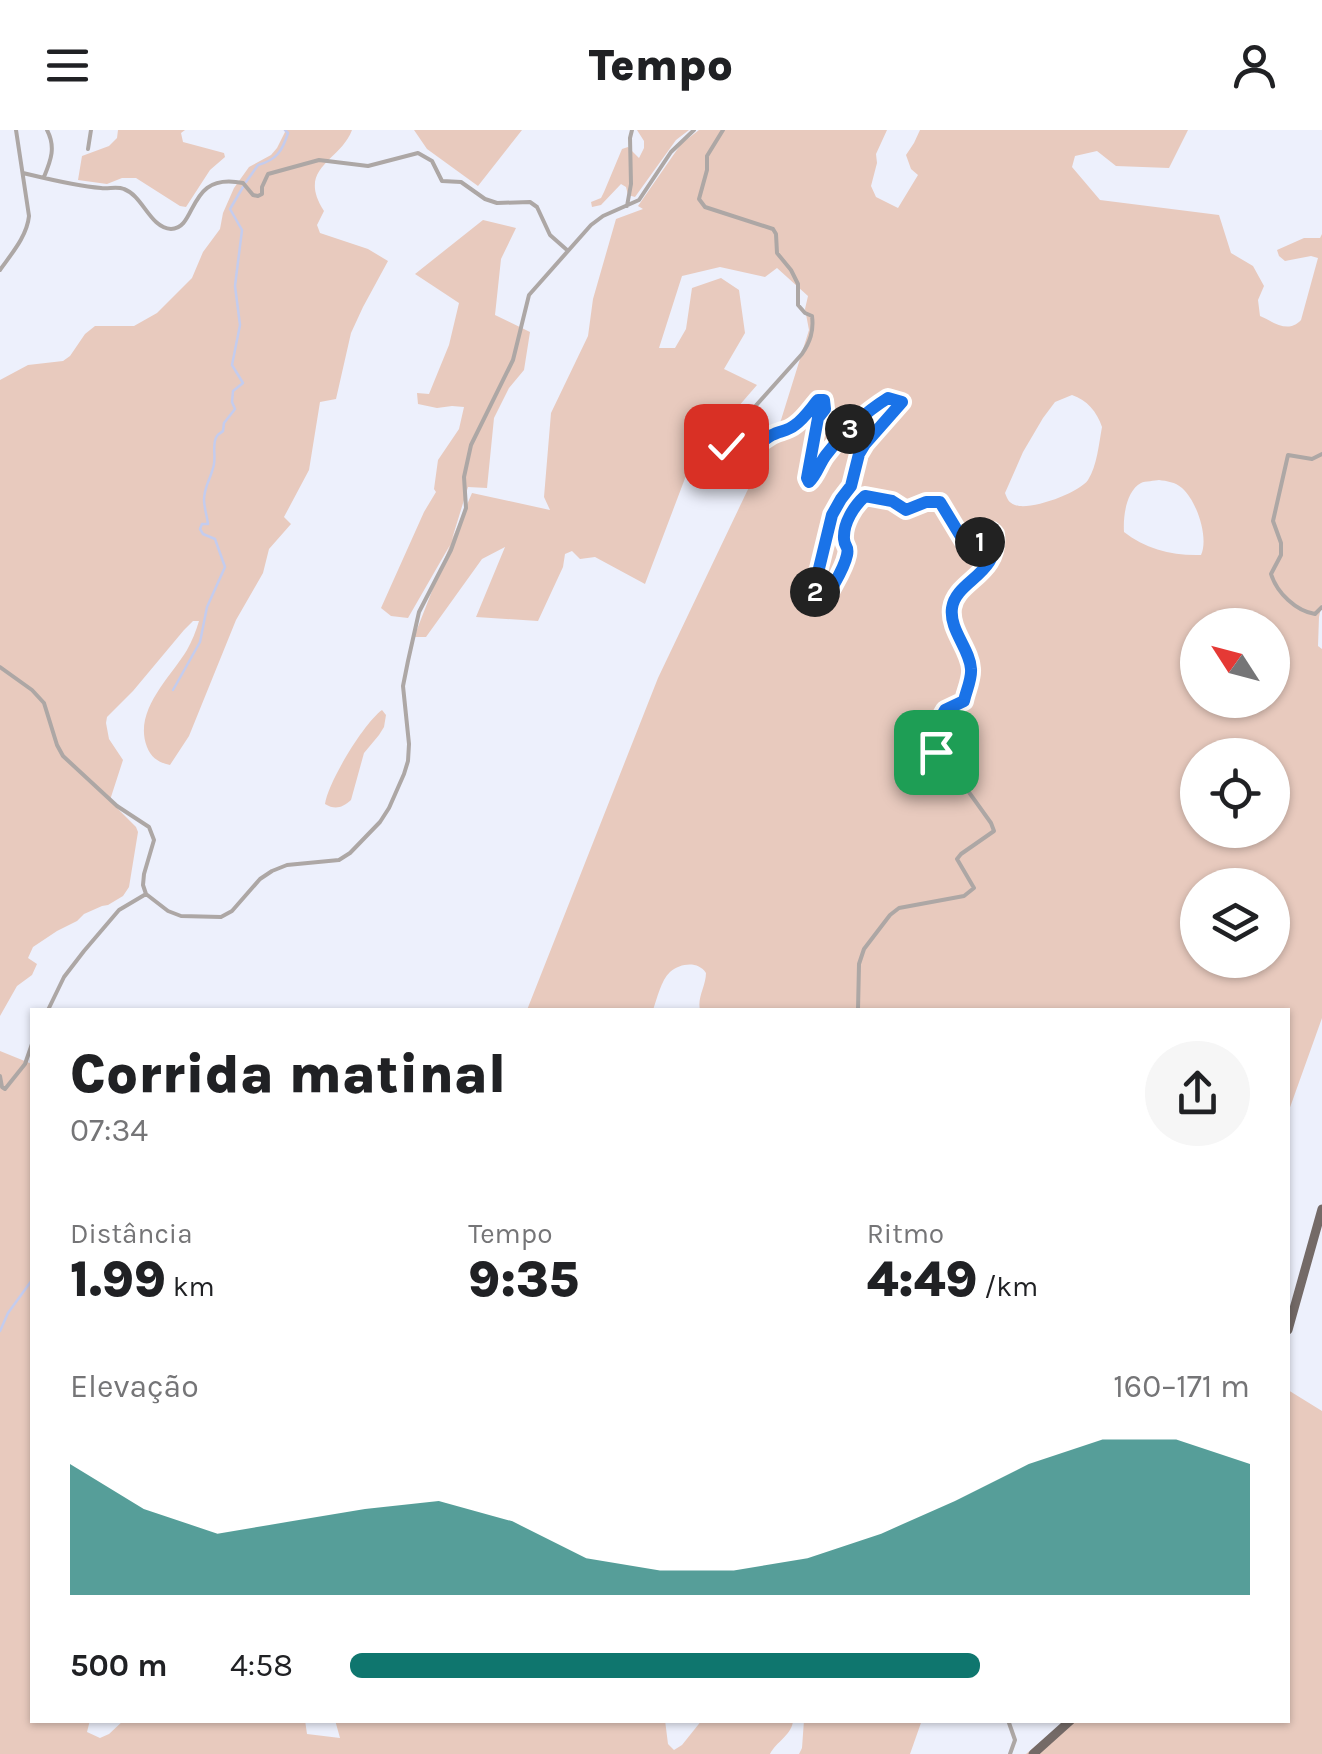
<!DOCTYPE html>
<html lang="pt">
<head>
<meta charset="utf-8">
<style>
  body { margin:0; font-family:Karla,sans-serif; background:#f6f6f6; color:#202124; height:100vh; display:flex; flex-direction:column; font-size:38px; white-space:nowrap }
  * { box-sizing:border-box; margin:0 }
  p { font-size:32px; color:#757577 }
  .icon { flex:none; width:55px; height:55px; fill:none; stroke:currentColor; stroke-width:2; stroke-linecap:round; stroke-linejoin:round }
  .map { position:relative; flex:1; overflow:hidden }
  .side { position:absolute; left:30px; top:878px; width:1260px; height:715px; display:flex; flex-direction:column; background:#fff; border-radius:0px; box-shadow:0 2px 8px #0004 }
  .side>* { flex:none }
  .needle { width:65px; rotate:306deg }
  .controls { position:absolute; left:1180px; top:478px; display:grid; gap:20px }
  .controls a { display:grid; place-items:center; width:110px; height:110px; border-radius:50%; background:#fff; box-shadow:0 2px 8px #0004; font-size:50px }
  .pin { position:absolute; display:grid; place-items:center; width:85px; height:85px; color:#fff; margin:-42px; border-radius:20px; box-shadow:0 5px 15px #0006 }
  .km { position:absolute; width:50px; height:50px; margin:-25px; border-radius:50%; background:#222; color:#fff; font-size:28px; line-height:50px; text-align:center }
  .round { display:grid; place-items:center; flex:none; width:105px; height:105px; border-radius:52px; background:#f6f6f6 }
  .headline { display:flex; align-items:center; justify-content:space-between; height:170px; padding:0 40px }
  h1 { font-size:55px; font-weight:800; line-height:75px }
  .metrics { display:grid; grid-template-columns:repeat(3,1fr); gap:15px; height:170px; padding:10px 40px }
  .metrics div { display:grid; align-content:center }
  .metrics b { font-size:50px; font-weight:800 }
  .metrics small { font-size:28px; font-weight:400 }
  .metrics p { font-size:28px }
  .chart { height:280px; padding:20px 40px }
  .chart p { display:flex; justify-content:space-between }
  .chart svg { width:100%; height:180px; margin-top:10px; fill:#0f766e; opacity:.7 }
  ul { padding:0 40px; list-style:none; font-size:32px }
  li { display:grid; grid-template-columns:160px 120px 1fr; align-items:center; height:75px }
  li i { height:25px; border-radius:12px; background:#0f766e }
  header { display:flex; justify-content:space-between; align-items:center; height:130px; padding:0 40px; background:#fff; font-size:45px; font-weight:800 }
  .map>svg:first-child { display:block }
</style>
</head>
<body>
<header><svg class="icon" aria-label="menu" viewBox="0 0 24 24"><path d="M4 6h16M4 12h16M4 18h16"/></svg>Tempo<svg class="icon" aria-label="person" viewBox="0 0 24 24"><circle cx="12" cy="8" r="4"/><path d="M4 21q1-7 8-7t8 7"/></svg></header>
<div class="map">
<svg width="1322" height="1624" viewBox="0 0 1322 1624">
  <rect width="100%" height="100%" fill="#edf0fc"/>
  <path fill="#e8cabe" fill-rule="evenodd" d="M 118,0 L 185,0 L 181,3 L 183,12 L 224,23 L 225,27 L 210,40 L 186,77 L 180,76 L 136,48 L 122,48 L 107,54 L 78,50 L 82,26 L 109,16 L 117,8 Z
    M 286,0 L 352,0 C 340,32 296,37 324,81 L 317,95 L 320,103 L 368,119 L 388,131 L 363,177 L 351,203 L 336,269 L 320,272 L 309,340 L 284,387 L 291,394 L 269,419 L 263,443 L 236,490 L 189,606 L 170,635 C 160,633 151,628 147,617 C 133,581 170,548 187,520 C 192,511 196,501 199,491 L 193,491 L 184,500 L 133,561 L 107,587 L 106,593 L 109,609 L 123,630 L 111,667 L 111,672 L 136,697 L 138,702 L 129,757 L 123,766 L 108,775 L 102,776 L 84,784 L 77,791 L 57,801 L 33,817 L 28,828 L 37,834 L 32,845 L 17,856 L 0,886 L 0,250 L 28,235 L 63,231 L 70,226 L 85,204 L 95,196 L 134,196 L 157,183 L 192,148 L 203,122 L 220,99 L 223,83 L 234,58 L 249,37 L 271,25 L 277,18 Z
    M 414,0 L 522,0 L 478,56 L 427,19 Z
    M 637,0 L 689,0 L 676,10 L 635,67 L 628,65 L 626,57 L 621,54 L 601,75 L 592,77 L 591,72 L 601,68 L 604,62 L 622,19 L 628,17 L 639,28 L 644,18 L 644,11 Z
    M 699,0 L 887,0 L 876,24 L 877,33 L 871,56 L 876,67 L 898,78 L 918,45 L 911,39 L 906,25 L 914,13 L 920,0 L 1188,0 L 1169,38 L 1116,36 L 1097,21 L 1075,26 L 1072,37 L 1100,70 L 1219,85 L 1231,123 L 1253,136 L 1264,156 L 1258,170 L 1260,186 C 1274,192 1288,204 1301,190 L 1318,128 L 1311,126 L 1285,131 L 1279,126 L 1277,120 L 1304,108 L 1320,108 L 1322,104 L 1322,474 L 1319,487 L 1318,516 L 1322,519 L 1322,888 L 1288,983 L 1288,880 L 700,880 C 697,867 706,856 706,843 C 698,831 681,833 670,842 C 661,850 657,869 653,880 L 527,880 L 658,548 L 781,290 L 809,200 L 805,179 L 808,166 L 777,138 L 765,147 L 720,137 L 682,146 L 659,218 L 675,218 L 686,199 L 692,158 L 721,148 L 739,160 L 745,203 L 724,239 L 757,255 L 705,315 L 698,314 L 645,454 L 595,427 L 580,429 L 572,421 L 565,424 L 563,437 L 538,491 L 476,487 L 505,417 L 482,429 L 426,507 L 414,507 L 450,415 L 408,488 L 391,486 L 381,478 L 424,382 L 436,362 L 434,359 L 438,330 L 459,299 L 464,277 L 452,276 L 437,278 L 418,274 L 417,263 L 429,264 L 449,215 L 459,173 L 415,144 L 483,90 L 516,98 L 501,129 L 495,185 L 530,202 L 524,240 L 509,258 L 494,288 L 487,358 L 468,357 L 452,409 L 472,363 L 550,380 L 544,367 L 551,283 L 588,206 L 593,169 L 616,89 L 643,79 L 638,76 L 681,14 ZM 1072,265 C 1087,270 1097,282 1102,297 C 1099,313 1097,336 1088,350 C 1079,363 1030,381 1015,375 C 1008,372 1008,370 1005,363 L 1023,322 L 1043,288 L 1055,272 ZM 1159,350 C 1167,351 1175,352 1182,358 C 1197,371 1209,408 1201,425 C 1173,426 1145,419 1124,402 C 1123,387 1126,361 1141,353 C 1145,351 1155,351 1159,350 ZM 1198,495 L 1272,495 L 1272,570 L 1198,570 ZM 1198,625 L 1272,625 L 1272,700 L 1198,700 ZM 1198,755 L 1272,755 L 1272,830 L 1198,830 Z
    M 382,580 L 386,585 L 384,597 L 379,605 L 364,623 L 351,670 C 342,678 335,680 325,674 C 328,652 364,593 382,580 Z
    M 0,921 L 32,934 L 32,1590 L 90,1590 L 87,1602 L 100,1608 L 109,1604 L 124,1590 L 305,1590 L 307,1604 L 340,1608 L 335,1590 L 665,1590 L 668,1614 L 674,1620 L 682,1615 L 702,1590 L 793,1590 C 793,1604 776,1612 770,1624 L 0,1624 Z
    M 1288,1260 L 1322,1281 L 1322,1624 L 1026,1624 L 1066,1590 L 1288,1590 Z
    M 804,1590 L 922,1590 L 910,1624 L 799,1624 L 802,1618 Z"/>
  <g fill="none" stroke-linecap="round" stroke-linejoin="round">
    <path stroke="#c4ccee" stroke-width="2.5" d="M 246,52 L 258,35 C 276,30 282,22 288,3 L 285,0
      M 173,560 L 200,512 L 207,477 L 225,437 L 215,409 L 203,404 L 200,399 L 202,394 L 208,394 C 207,385 204,378 204,370 C 204,357 210,350 213,338 C 217,328 211,314 217,306 C 218,304 221,303 223,301 L 224,293 L 235,279 L 232,272 L 233,261 L 243,253 L 232,235 L 240,195 L 235,156 L 242,100 L 230,79 L 243,57
      M 0,1201 L 8,1183 L 32,1150"/>
    <path stroke="#ada7a5" stroke-width="4" d="M 723,0 L 707,26 L 707,40 L 699,69 L 705,77 L 773,99 L 776,104 L 777,123 L 791,140 L 798,154 L 798,175 L 805,183 L 812,186 C 814,201 810,212 802,224 L 725,310 L 725,316 C 744,327 756,315 772,305 C 784,298 774,305 788,299 C 800,294 810,280 818,270 L 823,269 L 825,279 C 810,298 814,326 807,348 L 809,352 C 817,345 819,334 826,324 C 843,303 864,283 888,268 L 902,273 L 865,314 L 859,325 L 851,357 L 841,369 L 832,385 L 815,459 L 816,467 L 820,471 L 826,470 L 848,422 C 842,401 848,380 865,366 L 892,371 L 906,380 L 926,372 L 940,372 L 966,415 L 972,417 L 992,401 L 995,404 C 1000,445 956,449 952,478 C 949,500 970,519 971,539 C 971,549 966,561 964,571 L 945,580 L 927,611 L 927,616 L 943,626 L 991,693 L 994,701 L 961,724 L 957,729 L 974,758 L 964,766 L 899,778 L 890,785 L 864,819 L 859,834 L 858,880
      M 88,19 L 91,0
      M 23,43 C 48,49 75,56 101,58 C 109,59 117,56 124,59 C 143,66 150,98 171,99 C 198,99 186,41 243,53 L 253,65 L 258,66 L 262,64 L 262,57 L 268,44 L 319,30 L 368,36 L 418,23 L 432,31 L 442,51 L 461,52 L 485,69 L 497,73 L 530,72 L 537,77 L 550,105 L 567,120
      M 44,47 C 51,30 56,17 47,0
      M 627,76 L 631,54 L 630,8 L 632,0
      M 0,140 C 12,123 27,106 29,86 L 16,0
      M 1322,324 L 1312,329 L 1288,325 L 1273,391 L 1281,413 L 1281,425 L 1271,444 C 1277,463 1296,481 1315,484 L 1322,477
      M 0,537 L 32,560 L 44,573 L 57,615 L 63,626 L 117,676 L 149,697 L 154,710 L 144,744 L 143,755 L 146,764 L 168,781 L 181,786 L 221,787 L 232,781 L 260,749 L 272,741 L 287,735 L 339,730 L 350,723 L 380,692 L 389,678 L 404,644 L 408,631 L 409,614 L 403,556 L 408,531 L 419,482 L 451,420 L 466,378 L 464,347 L 471,315 L 513,230 L 529,165 L 591,95 L 603,86 L 639,70 L 671,22 L 694,0
      M 48,880 L 64,847 L 84,821 L 119,780 L 146,764
      M 0,946 L 2,957 L 5,959 L 25,934 L 32,914
      M 1008,1590 L 1015,1610 L 1010,1624"/>
    <path stroke="#746a67" stroke-width="9" d="M 1288,1200 L 1322,1079
      M 1033,1624 L 1071,1590"/>
  </g>
  <g fill="none" stroke-linecap="round" stroke-linejoin="round">
    <g stroke="#fff" stroke-width="20">
      <path id="route" d="M 726,316 C 744,327 756,315 772,305 C 779,301 788,301 795,295 C 804,289 811,278 818,270 L 824,270 L 825,279 L 818,288 L 807,348 L 809,352 C 817,345 819,334 826,325 C 843,303 864,283 888,268 L 902,272 L 865,314 L 859,324 L 851,356 L 841,369 L 832,385 L 814,459 L 816,467 L 820,471 L 826,470 C 832,456 844,440 847,425 C 849,415 845,419 844,409 C 843,393 854,376 865,366 L 892,371 L 906,380 L 926,372 L 940,372 L 966,415 L 972,417 L 992,401 L 995,404 C 1000,445 956,450 952,478 C 949,500 970,519 971,539 C 972,549 966,561 964,571 L 945,580 L 927,611 L 927,616 L 936,622"/>
    </g>
    <use href="#route" stroke="#1a73e8" stroke-width="12"/>
  </g>
</svg>
<div class="controls">
<a><svg class="needle" viewBox="-14 -14 28 28"><path d="M0-13l5 13h-10z" fill="#e53935"/><path d="M0 13l5-13h-10z" fill="#757577"/></svg></a>
<a><svg class="icon" aria-label="locate" viewBox="0 0 24 24"><circle cx="12" cy="12" r="6"/><path d="M12 2v4M12 18v4M2 12h4M18 12h4"/></svg></a>
<a><svg class="icon" aria-label="layers" viewBox="0 0 24 24"><path d="M12 4l9 5-9 5-9-5zM3 14l9 5 9-5"/></svg></a>
</div>
<div class="pin" style="left:936px;top:622px;background:#1e9e55"><svg class="icon" aria-label="arrive" viewBox="0 0 24 24"><path d="M6 21V4h12l-3 4 3 4H6"/></svg></div>
<div class="pin" style="left:726px;top:316px;background:#d93025"><svg class="icon" aria-label="check" viewBox="0 0 24 24"><path d="M5 12l5 5 9-10"/></svg></div>
<b class="km" style="left:980px;top:412px">1</b>
<b class="km" style="left:815px;top:462px">2</b>
<b class="km" style="left:850px;top:299px">3</b>
<section class="side">
<div class="headline"><div><h1>Corrida matinal</h1><p>07:34</p></div><a class="round"><svg class="icon" aria-label="share" viewBox="0 0 24 24"><path d="M12 15V3M7 8l5-5 5 5M5 13v7h14v-7"/></svg></a></div>
<div class="metrics">
<div><p>Distância</p><b>1.99<small> km</small></b></div>
<div><p>Tempo</p><b>9:35</b></div>
<div><p>Ritmo</p><b>4:49<small> /km</small></b></div>
</div>
<div class="chart"><p><span>Elevação</span>160–171 m</p>
<svg viewBox="0 0 160 44" preserveAspectRatio="none"><path d="M0 44V12L10 23L20 29L30 26L40 23L50 21L60 26L70 35L80 38L90 38L100 35L110 29L120 21L130 12L140 6L150 6L160 12V44z"/></svg>
</div>
<ul>
<li><b>500 m</b>4:58<i style="width:70%"></i></li>
</ul>
</section>
</div>
</body>
</html>
